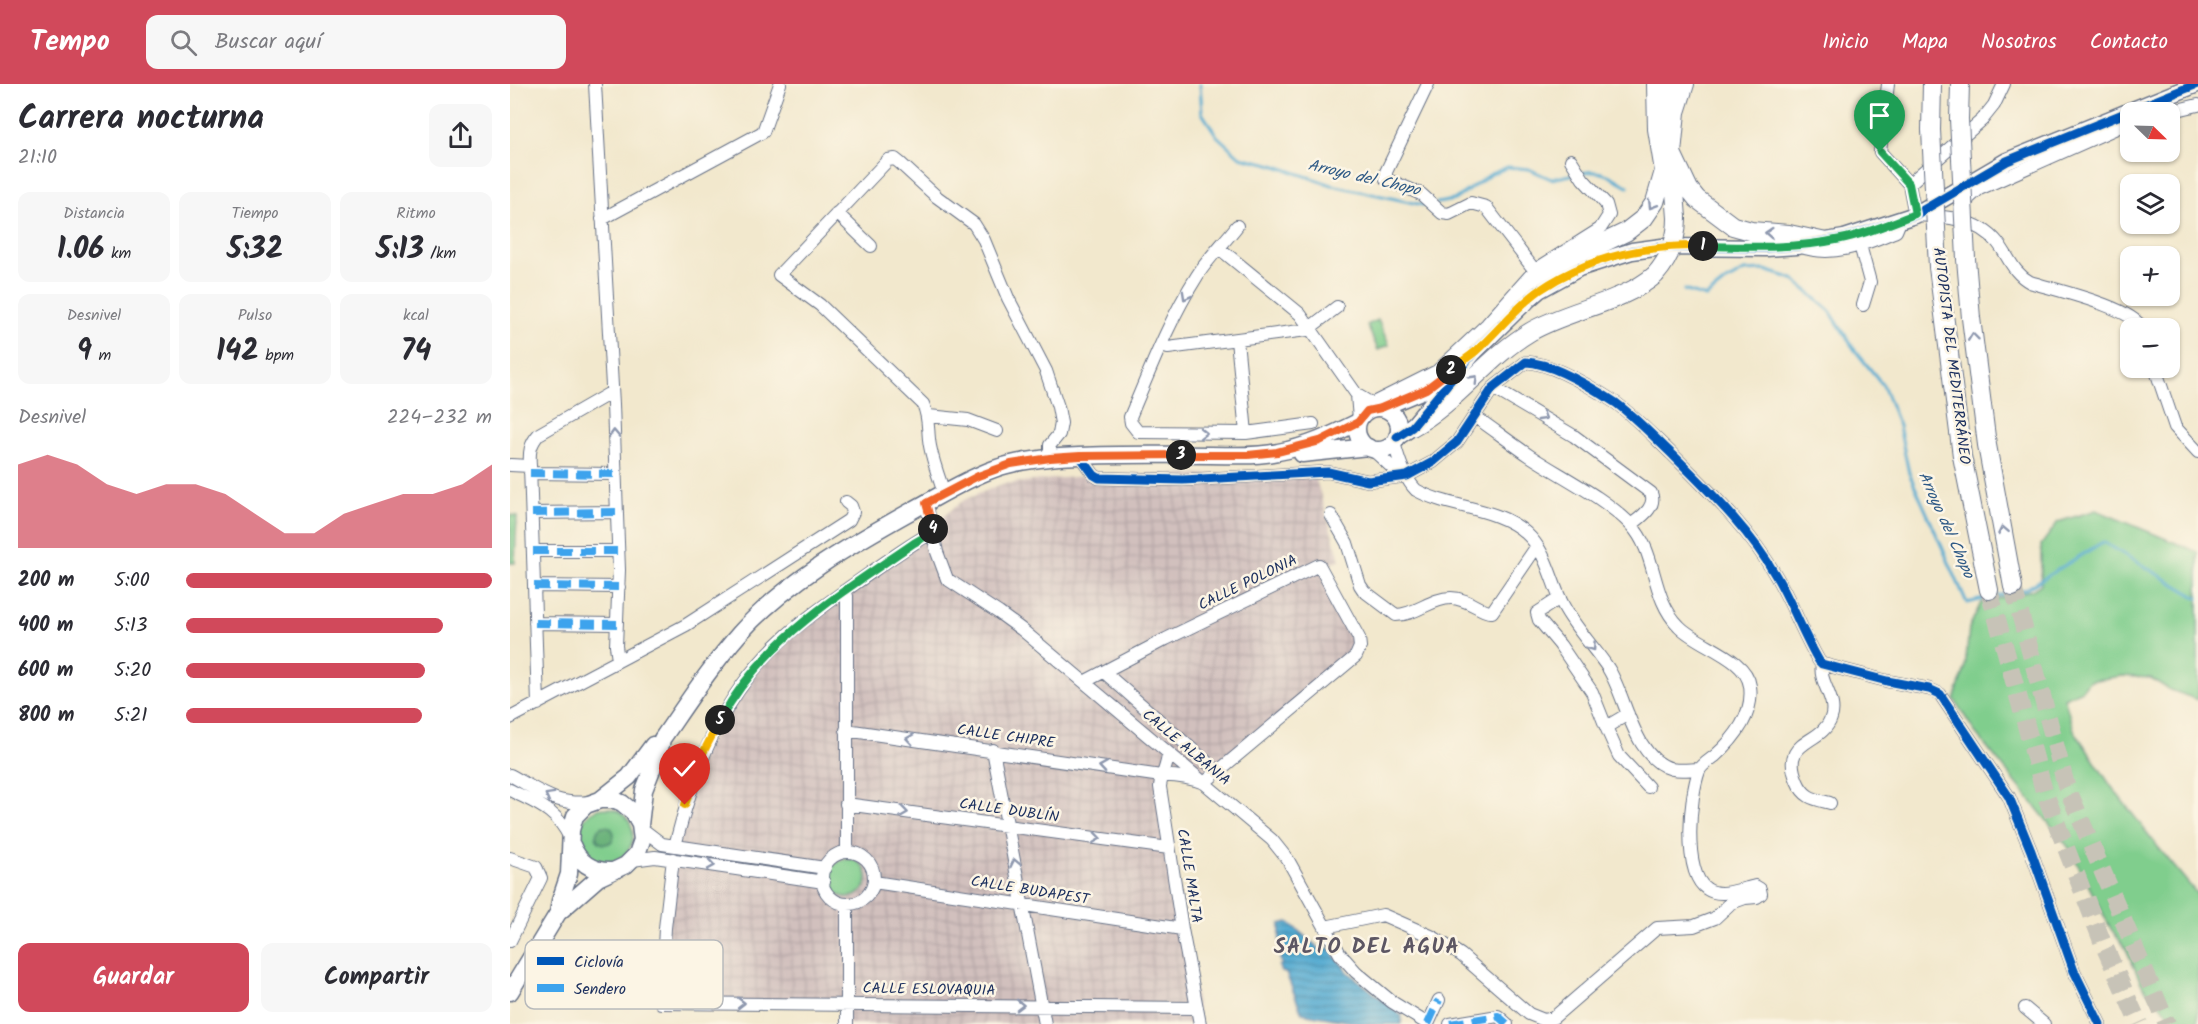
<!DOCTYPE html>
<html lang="es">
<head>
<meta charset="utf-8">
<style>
  body { margin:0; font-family:Kalam,sans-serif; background:#f7f7f7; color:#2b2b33; height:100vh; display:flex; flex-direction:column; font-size:22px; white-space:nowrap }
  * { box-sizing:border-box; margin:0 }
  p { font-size:20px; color:#7c7c81 }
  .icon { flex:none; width:33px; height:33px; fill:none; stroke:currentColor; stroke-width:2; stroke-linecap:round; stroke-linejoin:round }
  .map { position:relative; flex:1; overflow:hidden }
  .side { display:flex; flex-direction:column; background:#fff; width:510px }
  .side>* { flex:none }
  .needle { width:39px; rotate:113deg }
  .controls { position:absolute; left:1610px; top:18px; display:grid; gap:12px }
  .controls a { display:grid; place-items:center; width:60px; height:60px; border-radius:12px; background:#fff; box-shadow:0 2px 4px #0004; font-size:30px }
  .pin { position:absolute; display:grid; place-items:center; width:51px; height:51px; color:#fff; margin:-62px -26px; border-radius:50% 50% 50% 0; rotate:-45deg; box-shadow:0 0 6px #0007 }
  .pin .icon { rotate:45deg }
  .km { position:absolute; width:30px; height:30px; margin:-15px; border-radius:50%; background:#222; color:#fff; font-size:16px; line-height:30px; text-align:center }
  .round { display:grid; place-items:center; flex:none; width:63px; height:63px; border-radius:12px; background:#f7f7f7 }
  .head { display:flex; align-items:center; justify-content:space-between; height:102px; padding:0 18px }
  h1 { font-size:33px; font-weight:800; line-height:45px }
  .figures { display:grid; grid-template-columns:repeat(3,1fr); gap:9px; height:102px; padding:6px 18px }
  .figures div { display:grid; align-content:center; border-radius:12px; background:#f7f7f7; text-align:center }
  .figures b { font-size:30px; font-weight:800 }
  .figures small { font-size:16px; font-weight:400 }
  .figures p { font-size:16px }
  .chart { height:168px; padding:12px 18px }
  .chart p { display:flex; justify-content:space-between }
  .chart svg { width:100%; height:108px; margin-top:6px; fill:#d1495b; opacity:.7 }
  .cta { display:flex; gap:12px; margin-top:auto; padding:12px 18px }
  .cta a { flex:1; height:69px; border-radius:12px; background:#d1495b; color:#fff; font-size:24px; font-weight:800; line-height:69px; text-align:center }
  .cta a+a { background:#f7f7f7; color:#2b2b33 }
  ul { padding:0 18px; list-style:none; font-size:20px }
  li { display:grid; grid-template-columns:96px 72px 1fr; align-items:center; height:45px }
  li i { height:15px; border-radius:8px; background:#d1495b }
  header { display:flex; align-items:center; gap:36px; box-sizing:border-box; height:84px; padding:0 30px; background:#d1495b; color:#fff }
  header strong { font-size:28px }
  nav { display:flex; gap:33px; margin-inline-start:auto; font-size:21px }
  .search { width:420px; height:54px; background:#f7f7f7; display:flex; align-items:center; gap:15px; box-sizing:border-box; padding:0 21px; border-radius:12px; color:#7c7c81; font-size:22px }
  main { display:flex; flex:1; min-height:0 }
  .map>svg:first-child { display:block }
</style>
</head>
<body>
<header>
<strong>Tempo</strong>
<div class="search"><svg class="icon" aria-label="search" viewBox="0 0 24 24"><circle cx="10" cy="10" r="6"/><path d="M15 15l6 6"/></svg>Buscar aquí</div>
<nav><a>Inicio</a><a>Mapa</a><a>Nosotros</a><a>Contacto</a></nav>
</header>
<main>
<section class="side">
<div class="head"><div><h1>Carrera nocturna</h1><p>21:10</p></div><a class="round"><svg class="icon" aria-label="share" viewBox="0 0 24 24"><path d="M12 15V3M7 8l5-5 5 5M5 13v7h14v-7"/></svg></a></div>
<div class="figures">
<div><p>Distancia</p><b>1.06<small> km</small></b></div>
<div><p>Tiempo</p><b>5:32</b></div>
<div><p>Ritmo</p><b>5:13<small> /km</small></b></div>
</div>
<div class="figures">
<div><p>Desnivel</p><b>9<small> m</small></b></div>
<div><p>Pulso</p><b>142<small> bpm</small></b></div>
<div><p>kcal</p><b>74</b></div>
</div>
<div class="chart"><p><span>Desnivel</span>224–232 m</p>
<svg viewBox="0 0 160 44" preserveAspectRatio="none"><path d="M0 44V10L10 6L20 10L30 18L40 22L50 18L60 18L70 22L80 30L90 38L100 38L110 30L120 26L130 22L140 22L150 18L160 10V44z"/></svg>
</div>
<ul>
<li><b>200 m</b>5:00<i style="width:100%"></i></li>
<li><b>400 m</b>5:13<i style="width:84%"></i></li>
<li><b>600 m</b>5:20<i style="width:78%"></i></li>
<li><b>800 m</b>5:21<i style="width:77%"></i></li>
</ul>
<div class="cta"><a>Guardar</a><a>Compartir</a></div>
</section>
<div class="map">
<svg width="1688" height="940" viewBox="0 0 1688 940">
  <defs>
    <pattern id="industrial-grid" width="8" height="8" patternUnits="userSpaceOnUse" patternTransform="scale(1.5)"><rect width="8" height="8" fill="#d1c0bd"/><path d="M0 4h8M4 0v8" fill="none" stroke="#b3a5a5"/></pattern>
    <pattern id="forest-crowns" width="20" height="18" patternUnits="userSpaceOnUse" patternTransform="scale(1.5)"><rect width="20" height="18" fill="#68b178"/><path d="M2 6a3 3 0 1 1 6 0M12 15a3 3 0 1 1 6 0" fill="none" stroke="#559066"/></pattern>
    <pattern id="water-rules" width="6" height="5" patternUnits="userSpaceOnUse" patternTransform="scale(1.5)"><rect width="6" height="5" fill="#54abd1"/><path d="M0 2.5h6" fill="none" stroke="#458cad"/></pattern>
  </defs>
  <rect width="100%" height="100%" fill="#fcf5e5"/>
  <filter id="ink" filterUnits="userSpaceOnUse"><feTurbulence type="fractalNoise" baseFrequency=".0167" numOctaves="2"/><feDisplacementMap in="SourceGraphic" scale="12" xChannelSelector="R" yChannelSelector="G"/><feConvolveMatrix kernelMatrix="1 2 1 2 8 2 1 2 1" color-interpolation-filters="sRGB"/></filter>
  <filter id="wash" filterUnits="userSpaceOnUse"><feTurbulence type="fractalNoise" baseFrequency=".008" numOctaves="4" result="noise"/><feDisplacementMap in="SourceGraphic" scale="24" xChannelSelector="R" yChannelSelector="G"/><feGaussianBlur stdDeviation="1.35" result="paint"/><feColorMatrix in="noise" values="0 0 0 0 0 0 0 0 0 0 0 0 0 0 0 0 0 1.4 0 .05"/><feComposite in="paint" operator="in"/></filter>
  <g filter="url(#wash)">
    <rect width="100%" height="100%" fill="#f2e8cd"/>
    <path fill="url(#industrial-grid)" d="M 804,389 L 830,476 L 809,481 L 849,554 L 846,572 L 694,699 L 659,669 L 651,692 L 690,940 L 337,940 L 336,920 L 151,919 L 163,775 L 192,671 L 257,570 L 423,448 L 435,431 L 454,416 L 492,400 L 584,391 Z"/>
    <path fill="#80ce8d" stroke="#4e7e76" stroke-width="1.5" d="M 868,236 L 879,261 L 868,266 L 857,241 Z
      M 1586,426 L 1688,468 L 1688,616 L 1658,605 L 1641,594 L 1612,592 L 1579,597 L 1572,606 L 1554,614 L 1564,646 L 1601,702 L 1648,763 L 1688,811 L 1688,940 L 1669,940 L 1633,903 L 1616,865 L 1601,845 L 1559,764 L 1464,647 L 1444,615 L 1455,585 L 1459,544 L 1471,519 L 1522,506 L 1531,500 L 1531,461 L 1548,438 Z
      M 0,431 L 7,432 L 5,479 L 0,479 Z
      M69 751a27 27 0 1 1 54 0a27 27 0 1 1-54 0Z
      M319 794a19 19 0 1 1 38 0a19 19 0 1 1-38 0Z"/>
    <path fill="url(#forest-crowns)" stroke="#42706b" stroke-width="1.5" d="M86 751a9 9 0 1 1 18 0a9 9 0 1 1-18 0Z"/>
    <path fill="url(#water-rules)" stroke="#386d98" stroke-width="1.5" d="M 778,838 L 812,867 L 818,863 L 838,888 L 892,932 L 891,940 L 852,940 L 792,929 L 776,889 L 771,888 L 769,882 L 772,880 L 769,872 L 770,840 Z"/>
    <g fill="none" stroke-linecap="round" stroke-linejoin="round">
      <path stroke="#54abd1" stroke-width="3" d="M 690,0 L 692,29 L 707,52 L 730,73 L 760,80 L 822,101 L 913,121 L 917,120
        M 1073,89 C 1090,84 1105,94 1118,103
        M 927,119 L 944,116 L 981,90 L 998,83 L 1019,85 L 1041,95 L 1066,90
        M 1174,206 L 1196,213 L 1215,198 L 1234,187 L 1255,186 L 1283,195 L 1320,227 L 1344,265 L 1373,301 L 1389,342 L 1399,389 L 1457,519 L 1499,509
        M 1509,507 L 1516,505 L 1593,458 L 1688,514"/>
    </g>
  </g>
  <g filter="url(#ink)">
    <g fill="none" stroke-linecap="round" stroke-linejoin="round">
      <path stroke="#c7c3b7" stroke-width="18" stroke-dasharray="18 9" stroke-linecap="butt" d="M 1503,503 L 1556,701 L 1657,940
        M 1479,506 L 1534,707 L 1592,857 L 1629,940"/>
      <g stroke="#667085" stroke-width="14">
        <path id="minor" d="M 85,0 L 103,320 L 109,486 L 106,562 L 108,576
          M 918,0 L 876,88 L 876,95 L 911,110 L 932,129 L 939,130 L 961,119 L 976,123 L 1029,192
          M 1378,0 L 1370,68 L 1399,100 L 1405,131 C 1434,132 1468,134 1488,159 C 1499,173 1503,189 1520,198 C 1545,206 1621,223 1632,244
          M 1659,28 L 1688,21
          M 1399,100 L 1472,36 L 1484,21 L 1494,0
          M 1453,126 L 1459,114 L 1469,105 L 1620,38
          M 327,129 L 361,162
          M 92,135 L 253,48 L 270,0
          M 727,142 C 714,159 698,174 687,192 C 659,236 640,286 620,333 L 621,339 L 628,348 L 736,349 L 803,340
          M 1350,161 L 1360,198 L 1353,221
          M 1289,162 C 1322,175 1355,160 1386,147 L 1391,135
          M 709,164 L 790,230 L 847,311 L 867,323
          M 727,256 L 736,349
          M 651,262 L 658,264 L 797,246 L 827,223
          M 1645,284 L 1665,343 L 1688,368
          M 983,304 L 1064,352 L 1141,409 C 1147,423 1131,433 1121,441
          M 847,311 L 849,335
          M 861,320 L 927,287 L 977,240 L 1025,186 L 1090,145 L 1099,131 L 1096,120 L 1073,95 L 1061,76
          M 419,332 L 458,336 L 487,347
          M 884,358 C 888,374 894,394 906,406 C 940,425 986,422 1016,449 C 1038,469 1040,496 1053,521 C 1065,544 1084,563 1098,584 C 1117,614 1123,674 1162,685 C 1171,687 1181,685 1189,685
          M 861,364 L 887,388 L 896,392
          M 570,372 L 584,391 L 589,394 L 673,396 L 818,388 L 858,397 L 897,392 L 923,378 L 947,358 L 983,304 L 1016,278 C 1043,279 1083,304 1106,319 C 1126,334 1145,354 1163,371 C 1200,408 1240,446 1266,492 C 1282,519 1293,550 1309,577 L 1312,580 L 1377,597 L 1419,605 L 1430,610 L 1499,713 L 1521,767 L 1564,887 L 1590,940
          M 0,381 L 20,382 L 28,620
          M 20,382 C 19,368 20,360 29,350 L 102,308
          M 20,389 L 105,390
          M 434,409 C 429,394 423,378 420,362 C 417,347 420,335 413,320 L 310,221 L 269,191 L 378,76 L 385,75 L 390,79 L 427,113 L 464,140 L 474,156 L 498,214 L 536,287 L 548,323 L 551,339 L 549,350 L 540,361 L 540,374
          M 416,419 L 427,468 L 437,495 L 489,529 L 511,545 L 762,756 L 778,776 L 830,870 L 846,888 L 882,918 L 918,940
          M 22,429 L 107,428
          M 821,431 L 837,459 L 850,501 L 854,507 L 886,531 C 906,531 921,514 941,514 C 958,514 972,529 982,528 L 1027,462
          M 23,467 L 108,467
          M 24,502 L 109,503
          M 334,507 L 337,512 L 337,768
          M 1050,514 L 1027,529 L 1029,536 L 1050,561 L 1082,608 L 1096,643 L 1118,630
          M 25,539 L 107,540
          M 1312,580 C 1308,599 1328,615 1321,634 C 1312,661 1269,655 1287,697 C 1294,714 1304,715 1320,719
          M 594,588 L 708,688
          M 0,634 L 176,541 L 339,436 L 343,428 L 341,422 L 336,418
          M 1096,643 L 1109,672 L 1138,703
          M 336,646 L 651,692 C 667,691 680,694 694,699 L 846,572 L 850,563 L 849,554 L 809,481 L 656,555 L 574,598
          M 483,666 L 535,940
          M 658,669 C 658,682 651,690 650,703 L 672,845 L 690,940
          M 0,691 C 30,707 45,722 81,718
          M 0,706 C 27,720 46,725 60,754
          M 336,720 L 659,764
          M 131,744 L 152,760 L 315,784
          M 165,762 C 186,680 212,609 277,551 C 297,533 321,517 343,501 C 369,483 395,463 423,448
          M312 794a26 26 0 1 1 52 0a26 26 0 1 1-52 0Z
          M 0,774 L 26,783 L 31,794 L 0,857
          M 163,775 L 155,844 L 151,919 L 686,924
          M 122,776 L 145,773 L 314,798
          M 364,798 L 672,845
          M 815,843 L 873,831 L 923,853 L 951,871 L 1019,930 L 1034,936 L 1043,934 L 1050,928 L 1147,844 L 1184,842 L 1205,834 L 1221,819 L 1235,814 L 1247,813 L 1251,810 L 1250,805 L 1245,802 C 1231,805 1210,814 1197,805 C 1172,789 1180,711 1189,687 C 1191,681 1200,676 1205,672 C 1225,654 1244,630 1240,602 C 1236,573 1188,562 1169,542 C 1140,513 1148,470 1121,441 C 1094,413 1052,393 1020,372 C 1001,359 983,345 964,332
          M 1515,924 L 1534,940
          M 337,940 L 337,820
          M 918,940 L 929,916
          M 940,940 L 988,932 L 997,940"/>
      </g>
      <g stroke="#667085" stroke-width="19">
        <path id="major" d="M 871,324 L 916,305 L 944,283
          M847 345a21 21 0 1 1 42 0a21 21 0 1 1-42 0Z
          M 887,353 L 902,343 L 964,268 L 1014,219 L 1029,206 L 1069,184 L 1122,167 L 1152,163 L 1256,164 L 1287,162 L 1334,154 L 1405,131 L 1497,77 L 1687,0
          M 792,370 L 858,363
          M 90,716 L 119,693 L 143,661
          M 130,741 L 134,706 L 150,665 L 152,655 C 177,619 201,582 230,549 C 277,497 342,460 403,426 C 429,412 456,395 484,385 C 510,376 541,373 569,372 C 612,370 656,371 700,371 C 722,371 746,373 768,368 C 797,363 822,351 848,338
          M 62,761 C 69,779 82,788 102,787
          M 0,908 L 48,829 L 88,794 L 116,781 L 127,770 L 132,756 L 130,741 L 123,728 L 112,719 L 105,716 L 90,716 L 76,721 L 65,732 L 61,746 L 59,790 L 50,817 L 48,829"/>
      </g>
      <g stroke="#667085" stroke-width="20">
        <path id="highway" d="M 1175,0 L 1166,28 L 1162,69 L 1179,105 L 1187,115 L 1223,142 L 1241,147 L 1279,150 L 1316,158
          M 1157,34 L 1159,0
          M 1449,35 L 1450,0
          M 1421,46 L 1422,0
          M 1163,82 L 1167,134
          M 1456,175 L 1461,234 L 1477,361 L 1503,503
          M 1428,183 L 1452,372 L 1479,506
          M 1014,219 L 1023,205 L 1049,180 L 1116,148 L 1134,134 L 1145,118 L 1154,87 L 1147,45 L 1146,0
          M 902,343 C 947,319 976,274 1020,248 C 1057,226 1113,219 1145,191"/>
      </g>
      <use href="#minor" stroke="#fff" stroke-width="12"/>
      <use href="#major" stroke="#fff" stroke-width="16"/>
      <use href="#highway" stroke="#fff" stroke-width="18"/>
      <g stroke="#667085" stroke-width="20" stroke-linecap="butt">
        <path id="highway-bridge" d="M 1449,35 L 1456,175
          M 1421,46 L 1428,183
          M 1145,191 C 1160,174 1167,156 1167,134"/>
      </g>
      <use href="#highway-bridge" stroke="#fff" stroke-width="18"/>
      <path stroke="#3da3ed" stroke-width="8" stroke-dasharray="15 8" stroke-linecap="butt" d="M 20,389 L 105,390
        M 22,429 L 107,428
        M 23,467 L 108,467
        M 24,502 L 109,503
        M 25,539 L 107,540
        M 918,940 L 929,916
        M 940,940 L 988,932 L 997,940"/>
      <g stroke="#fcf5e5" stroke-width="13">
        <path id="cycleway" d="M 887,353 L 902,343 L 964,268 L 1014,219 L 1029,206 L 1069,184 L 1122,167 L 1152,163 L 1256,164 L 1287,162 L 1334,154 L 1405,131 L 1497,77 L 1687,0
          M 570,372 L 584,391 L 589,394 L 673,396 L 818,388 L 858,397 L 897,392 L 923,378 L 947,358 L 983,304 L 1016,278 C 1043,279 1083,304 1106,319 C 1126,334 1145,354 1163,371 C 1200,408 1240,446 1266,492 C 1282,519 1293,550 1309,577 L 1312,580 L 1377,597 L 1419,605 L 1430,610 L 1499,713 L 1521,767 L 1564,887 L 1590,940"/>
      </g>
      <use href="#cycleway" stroke="#0057b8" stroke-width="9"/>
    </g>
    <defs><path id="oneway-chevron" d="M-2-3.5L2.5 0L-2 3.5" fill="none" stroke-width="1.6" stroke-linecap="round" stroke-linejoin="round" transform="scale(1.5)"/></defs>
    <g stroke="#8d97ae">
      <use href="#oneway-chevron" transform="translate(1142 121) rotate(121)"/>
      <use href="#oneway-chevron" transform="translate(1259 149) rotate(-176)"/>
      <use href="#oneway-chevron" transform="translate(676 212) rotate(119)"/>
      <use href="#oneway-chevron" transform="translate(1463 253) rotate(-97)"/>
      <use href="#oneway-chevron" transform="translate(964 295) rotate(-46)"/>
      <use href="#oneway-chevron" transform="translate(1033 333) rotate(30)"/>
      <use href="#oneway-chevron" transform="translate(693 349)"/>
      <use href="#oneway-chevron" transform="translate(104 350) rotate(-92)"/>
      <use href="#oneway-chevron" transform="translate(1493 446) rotate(-101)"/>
      <use href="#oneway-chevron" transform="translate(1082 563) rotate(55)"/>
      <use href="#oneway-chevron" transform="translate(400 655) rotate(-172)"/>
      <use href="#oneway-chevron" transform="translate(593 683) rotate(-171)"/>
      <use href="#oneway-chevron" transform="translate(39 712) rotate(-151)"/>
      <use href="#oneway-chevron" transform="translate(394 728) rotate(8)"/>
      <use href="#oneway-chevron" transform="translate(587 754) rotate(8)"/>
      <use href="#oneway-chevron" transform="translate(505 779) rotate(-102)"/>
      <use href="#oneway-chevron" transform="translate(201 781) rotate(9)"/>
      <use href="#oneway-chevron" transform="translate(231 919)"/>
      <use href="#oneway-chevron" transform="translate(510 921) rotate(1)"/>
    </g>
  </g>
  <g fill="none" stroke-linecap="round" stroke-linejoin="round" filter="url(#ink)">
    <g stroke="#fff" stroke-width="12">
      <path id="split-1" d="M 1193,162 C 1239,163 1285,165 1331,155 C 1356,150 1381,139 1405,130 L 1399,100 L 1370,68"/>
    </g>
    <g stroke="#fff" stroke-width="12">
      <path id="split-2" d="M 941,286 C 949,279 958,274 966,267 C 988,247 1006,223 1030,206 C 1078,173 1135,161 1193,162"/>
    </g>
    <g stroke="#fff" stroke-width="12">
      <path id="split-3" d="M 671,371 L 738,371 L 767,368 L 810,357 L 848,338 L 857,327 L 871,324 L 916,305 L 941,286"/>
    </g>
    <g stroke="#fff" stroke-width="12">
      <path id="split-4" d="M 423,445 L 416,419 L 468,392 L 501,380 L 540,374 L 570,372 L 671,371"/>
    </g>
    <g stroke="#fff" stroke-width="12">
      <path id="split-5" d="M 210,636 C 254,555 330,510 404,459 L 423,448 L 423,445"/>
    </g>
    <g stroke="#fff" stroke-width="12">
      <path id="split-6" d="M 175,721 L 192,671 L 210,636"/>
    </g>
    <use href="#split-1" stroke="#22a559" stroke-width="8"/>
    <use href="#split-2" stroke="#f5b400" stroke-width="8"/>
    <use href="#split-3" stroke="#f0652b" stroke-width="8"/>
    <use href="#split-4" stroke="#f0652b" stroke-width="8"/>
    <use href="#split-5" stroke="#22a559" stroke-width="8"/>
    <use href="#split-6" stroke="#f5b400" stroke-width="8"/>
  </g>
  <g text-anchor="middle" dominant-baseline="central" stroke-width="5" stroke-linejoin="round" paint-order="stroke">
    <g font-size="15" fill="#1b2f5e" stroke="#fcf5e5">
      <text transform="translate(1441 272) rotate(83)">AUTOPISTA DEL MEDITERRÁNEO</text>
      <text transform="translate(738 499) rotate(-26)">CALLE POLONIA</text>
      <text transform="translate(496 653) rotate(8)">CALLE CHIPRE</text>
      <text transform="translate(676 664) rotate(40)">CALLE ALBANIA</text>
      <text transform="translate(499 727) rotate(8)">CALLE DUBLÍN</text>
      <text transform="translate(679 792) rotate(81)">CALLE MALTA</text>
      <text transform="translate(520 807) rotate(9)">CALLE BUDAPEST</text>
      <text transform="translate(419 906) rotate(1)">CALLE ESLOVAQUIA</text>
    </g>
    <g font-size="16" font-style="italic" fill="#2f5a86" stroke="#fcf5e5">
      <text transform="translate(854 94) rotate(13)">Arroyo del Chopo</text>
      <text transform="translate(1436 441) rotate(66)">Arroyo del Chopo</text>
    </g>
    <g font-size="21" font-weight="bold" letter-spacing="1.5" fill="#5c5663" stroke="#fcf5e5">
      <text x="857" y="863">SALTO DEL AGUA</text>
    </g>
  </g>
  <rect x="15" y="856" width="198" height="69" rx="9" fill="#fcf5e5" stroke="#b8babc" stroke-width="1.5"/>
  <rect x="27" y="873" width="27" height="8" fill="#0057b8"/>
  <rect x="27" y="900" width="27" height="8" fill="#3da3ed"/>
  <g font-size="16" fill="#1b2f5e">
    <text x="64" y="883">Ciclovía</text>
    <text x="64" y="910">Sendero</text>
  </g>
</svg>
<div class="controls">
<a><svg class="needle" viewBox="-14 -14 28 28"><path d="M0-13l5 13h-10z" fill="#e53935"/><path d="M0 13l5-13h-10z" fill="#7c7c81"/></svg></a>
<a><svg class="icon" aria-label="layers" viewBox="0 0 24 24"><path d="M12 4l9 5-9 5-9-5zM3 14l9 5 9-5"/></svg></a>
<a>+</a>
<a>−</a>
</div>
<div class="pin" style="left:1370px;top:68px;background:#1e9e55"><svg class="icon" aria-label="arrive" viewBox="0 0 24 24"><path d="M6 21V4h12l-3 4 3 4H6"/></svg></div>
<div class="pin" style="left:175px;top:721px;background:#d93025"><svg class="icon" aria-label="check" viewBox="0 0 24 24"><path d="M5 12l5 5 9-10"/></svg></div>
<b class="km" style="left:1193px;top:162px">1</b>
<b class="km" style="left:941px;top:286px">2</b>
<b class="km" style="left:671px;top:371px">3</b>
<b class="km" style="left:423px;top:445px">4</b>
<b class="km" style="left:210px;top:636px">5</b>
</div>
</main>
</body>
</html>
